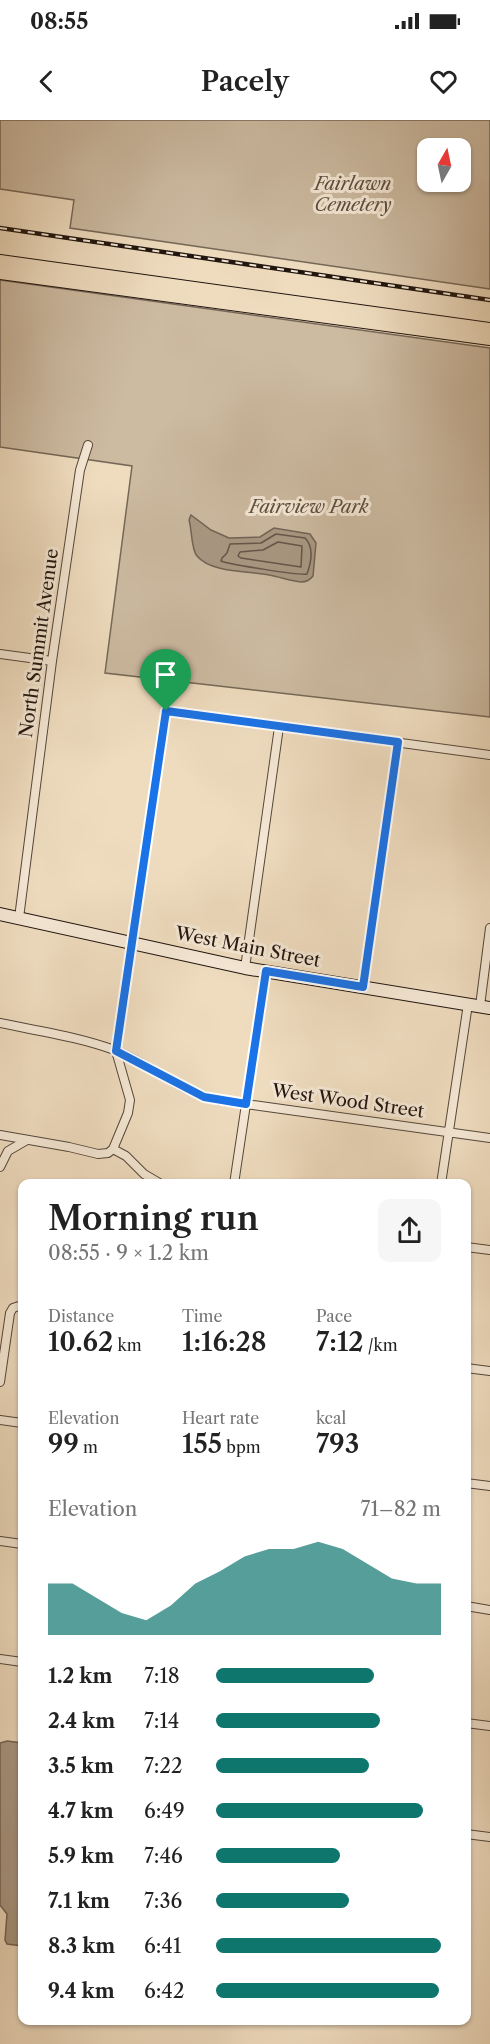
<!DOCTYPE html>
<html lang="en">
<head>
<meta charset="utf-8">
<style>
  body { margin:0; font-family:"Libre Caslon Text",serif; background:#f6f6f6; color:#222; height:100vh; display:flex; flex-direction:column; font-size:22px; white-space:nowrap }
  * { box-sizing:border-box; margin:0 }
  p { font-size:20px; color:#767676 }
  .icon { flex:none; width:33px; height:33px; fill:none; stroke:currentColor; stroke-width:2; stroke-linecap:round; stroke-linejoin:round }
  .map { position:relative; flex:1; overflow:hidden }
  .panel { position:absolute; left:18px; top:1059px; width:453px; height:846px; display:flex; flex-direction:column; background:#fff; border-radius:12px; box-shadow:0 2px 4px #0004 }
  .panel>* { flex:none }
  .needle { width:39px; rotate:9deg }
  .tools { position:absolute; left:417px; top:18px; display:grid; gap:12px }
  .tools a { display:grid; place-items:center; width:54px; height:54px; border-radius:12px; background:#fff; box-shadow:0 2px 4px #0004; font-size:30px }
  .pin { position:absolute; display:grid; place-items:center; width:51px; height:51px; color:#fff; margin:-62px -26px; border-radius:50% 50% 50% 0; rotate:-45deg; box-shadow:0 0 6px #0007 }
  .pin .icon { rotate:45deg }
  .round { display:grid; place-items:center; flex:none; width:63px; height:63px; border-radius:12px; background:#f6f6f6 }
  .summary { display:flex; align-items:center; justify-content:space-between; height:102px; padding:0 30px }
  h1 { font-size:33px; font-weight:600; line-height:45px }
  .figures { display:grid; grid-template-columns:repeat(3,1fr); gap:9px; height:102px; padding:6px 30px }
  .figures div { display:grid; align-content:center }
  .figures b { font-size:26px; font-weight:600 }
  .figures small { font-size:16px; font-weight:400 }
  .figures p { font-size:16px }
  .chart { height:168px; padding:12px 30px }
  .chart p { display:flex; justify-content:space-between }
  .chart svg { width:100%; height:108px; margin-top:6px; fill:#0f766e; opacity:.7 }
  ul { padding:0 30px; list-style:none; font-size:20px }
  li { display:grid; grid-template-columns:96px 72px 1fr; align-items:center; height:45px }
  li i { height:15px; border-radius:8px; background:#0f766e }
  .status { display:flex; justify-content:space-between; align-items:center; height:42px; padding:0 30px; background:#fff; direction:ltr }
  .status svg { height:16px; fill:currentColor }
  header { display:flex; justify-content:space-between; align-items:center; height:78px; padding:0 30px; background:#fff; font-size:27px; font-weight:600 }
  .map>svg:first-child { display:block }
</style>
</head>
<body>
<div class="status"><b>08:55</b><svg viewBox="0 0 49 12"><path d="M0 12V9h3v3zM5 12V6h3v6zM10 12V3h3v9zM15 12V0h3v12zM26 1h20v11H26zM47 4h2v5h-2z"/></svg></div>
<header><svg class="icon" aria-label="back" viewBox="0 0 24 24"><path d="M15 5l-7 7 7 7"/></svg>Pacely<svg class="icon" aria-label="heart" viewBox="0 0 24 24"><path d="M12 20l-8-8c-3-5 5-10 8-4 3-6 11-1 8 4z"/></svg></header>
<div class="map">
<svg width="490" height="1924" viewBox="0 0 490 1924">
  <rect width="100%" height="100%" fill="#efdcbf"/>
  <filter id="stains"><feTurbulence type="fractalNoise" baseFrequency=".00333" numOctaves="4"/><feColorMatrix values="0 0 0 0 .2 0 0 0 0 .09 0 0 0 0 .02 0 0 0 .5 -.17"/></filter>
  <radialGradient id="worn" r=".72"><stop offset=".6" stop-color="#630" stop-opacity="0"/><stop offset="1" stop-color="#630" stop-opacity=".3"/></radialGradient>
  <path fill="#ccbaa1" stroke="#766858" stroke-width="1.5" fill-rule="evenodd" d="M 0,0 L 490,0 L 490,169 L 70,108 L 74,80 L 0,69 ZM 428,28 L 460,28 L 460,62 L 428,62 Z
    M 0,160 L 490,228 L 490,597 L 105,553 L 132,346 L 0,327 Z"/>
  <path fill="#a99883" stroke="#726455" stroke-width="1.5" d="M 191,395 L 211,410 L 229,418 L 260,417 L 274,408 L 310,414 L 316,423 L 313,456 C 310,460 307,462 301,462 C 291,461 280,457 269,455 C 249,451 211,453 197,436 C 191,429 192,409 189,400 Z
    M 7,1621 L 22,1623 L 22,1826 L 7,1824 L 5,1820 L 7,1794 L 0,1785 L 0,1623 Z"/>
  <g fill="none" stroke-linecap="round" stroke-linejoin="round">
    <path stroke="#645649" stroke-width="1.5" d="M 276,414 L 305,418 C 314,427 311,443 307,454 C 302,456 227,444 221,441 L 222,438 L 227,433 L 230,424 L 261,423 Z
      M 278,422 L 302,426 L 301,447 L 241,438 L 238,436 L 240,432 L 263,430 Z"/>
    <g stroke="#54473b" stroke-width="10">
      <path id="street" d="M 0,534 L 52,541
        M 19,798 L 52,541 L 80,350 L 88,325
        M 245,848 L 279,607
        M 363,866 L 398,622
        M 480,886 L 490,808
        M 0,903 C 38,911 80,917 117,931 C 151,945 180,971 217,980 L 490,1018
        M 0,1015 L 69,1027 L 98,1034 L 108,1033 L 113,1029 L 126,1036 L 144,1054 L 161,1064
        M 113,1029 L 128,993 L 130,980 L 116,931 L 166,591 L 490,635
        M 0,1047 L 8,1031 L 27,1020
        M 234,1064 L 266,851
        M 441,1064 L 468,884
        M 466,1127 L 490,1130
        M 466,1248 L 490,1251
        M 0,1262 L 10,1193 L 13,1188 L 22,1185
        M 0,1300 L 22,1303
        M 466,1363 L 490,1366
        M 0,1421 L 22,1424
        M 466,1486 L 490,1490
        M 0,1539 L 22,1542
        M 466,1603 L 490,1606
        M 466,1714 L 490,1717"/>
    </g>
    <g stroke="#20150f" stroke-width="14">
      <path id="secondary" d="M 0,794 L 245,848 L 490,888"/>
    </g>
    <g stroke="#20150f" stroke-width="14">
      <path id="primary" d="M 0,141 L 490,209
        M 0,153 L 490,219"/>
    </g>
    <use href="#street" stroke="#f5e8d5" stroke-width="8"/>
    <use href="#secondary" stroke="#f5e8d5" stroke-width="12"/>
    <use href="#primary" stroke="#efdcbf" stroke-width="12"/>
    <g stroke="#20150f" stroke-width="4.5">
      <path id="rail" d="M 0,108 L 490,180"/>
    </g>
    <use href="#rail" stroke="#f5e8d5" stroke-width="2" stroke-dasharray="7" stroke-linecap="butt"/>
  </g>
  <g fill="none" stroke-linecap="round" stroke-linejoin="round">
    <g stroke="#fff" stroke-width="12">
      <path id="route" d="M 166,591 L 398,622 L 363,867 L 266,851 L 246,984 L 204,977 L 116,931 Z"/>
    </g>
    <use href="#route" stroke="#1a73e8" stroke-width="8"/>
  </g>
  <g text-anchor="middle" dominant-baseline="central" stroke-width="6" stroke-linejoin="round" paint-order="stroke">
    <g font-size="18" font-style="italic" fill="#5c4f42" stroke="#f5e8d5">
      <text x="353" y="64">Fairlawn<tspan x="353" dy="21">Cemetery</tspan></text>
      <text x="309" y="387">Fairview Park</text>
    </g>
    <g font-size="18" fill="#20150f" stroke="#f5e8d5">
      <text transform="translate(39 523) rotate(-82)">North Summit Avenue</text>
      <text transform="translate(248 827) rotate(11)">West Main Street</text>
      <text transform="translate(348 981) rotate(8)">West Wood Street</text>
    </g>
  </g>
  <rect width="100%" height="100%" filter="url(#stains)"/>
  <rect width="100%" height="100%" fill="url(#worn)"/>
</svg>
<div class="tools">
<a><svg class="needle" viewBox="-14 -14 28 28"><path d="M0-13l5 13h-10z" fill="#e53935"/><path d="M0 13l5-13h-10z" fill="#767676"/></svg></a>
</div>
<div class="pin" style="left:166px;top:591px;background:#1e9e55"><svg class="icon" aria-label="arrive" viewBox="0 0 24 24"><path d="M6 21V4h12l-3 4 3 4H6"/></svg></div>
<section class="panel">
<div class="summary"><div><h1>Morning run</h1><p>08:55 · 9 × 1.2 km</p></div><a class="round"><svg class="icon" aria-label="share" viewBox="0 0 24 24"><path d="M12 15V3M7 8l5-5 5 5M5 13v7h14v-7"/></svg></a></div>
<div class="figures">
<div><p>Distance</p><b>10.62<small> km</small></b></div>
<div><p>Time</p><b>1:16:28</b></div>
<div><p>Pace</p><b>7:12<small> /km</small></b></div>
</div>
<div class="figures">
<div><p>Elevation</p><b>99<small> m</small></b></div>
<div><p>Heart rate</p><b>155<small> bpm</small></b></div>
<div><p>kcal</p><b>793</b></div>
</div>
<div class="chart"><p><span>Elevation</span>71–82 m</p>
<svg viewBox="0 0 160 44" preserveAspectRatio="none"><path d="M0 44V23L10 23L20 29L30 35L40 38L50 32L60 23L70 18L80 12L90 9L100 9L110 6L120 9L130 15L140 21L150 23L160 23V44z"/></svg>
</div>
<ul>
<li><b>1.2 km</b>7:18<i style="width:70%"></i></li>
<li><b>2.4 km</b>7:14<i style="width:73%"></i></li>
<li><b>3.5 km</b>7:22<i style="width:68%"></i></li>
<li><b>4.7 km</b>6:49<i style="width:92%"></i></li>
<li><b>5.9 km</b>7:46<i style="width:55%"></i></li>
<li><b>7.1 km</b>7:36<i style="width:59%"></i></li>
<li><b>8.3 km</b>6:41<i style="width:100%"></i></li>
<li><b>9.4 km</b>6:42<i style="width:99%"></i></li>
</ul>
</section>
</div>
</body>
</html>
